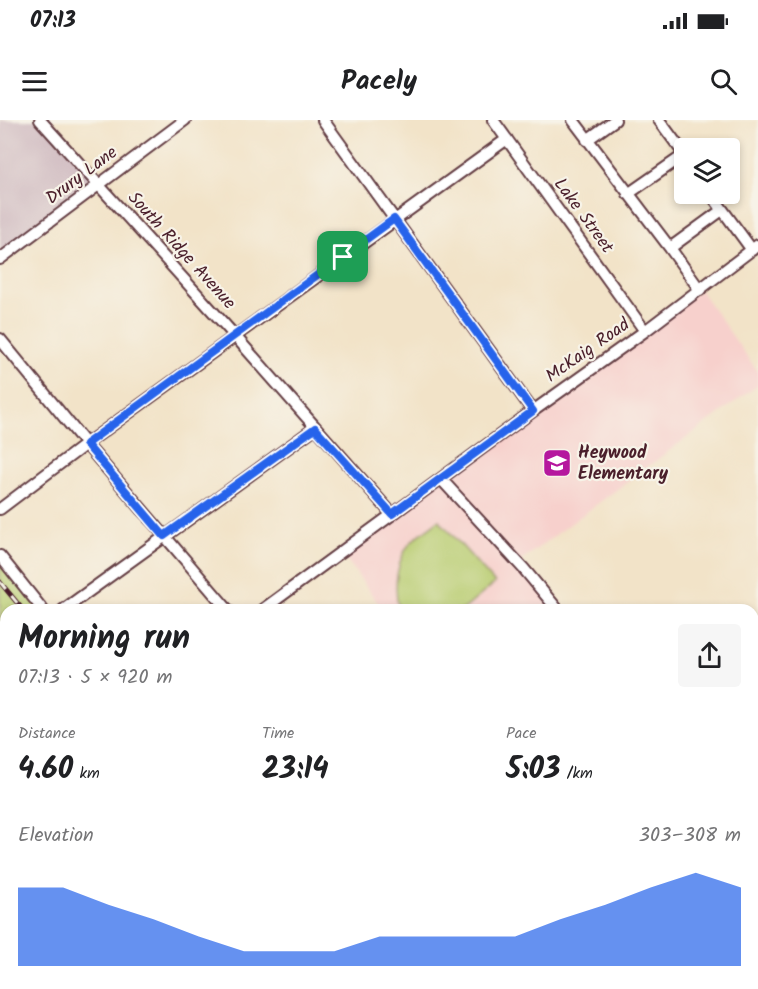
<!DOCTYPE html>
<html lang="en">
<head>
<meta charset="utf-8">
<style>
  body { margin:0; font-family:Kalam,sans-serif; background:#f6f6f6; color:#202124; height:100vh; display:flex; flex-direction:column; font-size:22px; white-space:nowrap }
  * { box-sizing:border-box; margin:0 }
  p { font-size:20px; color:#757577 }
  .icon { flex:none; width:33px; height:33px; fill:none; stroke:currentColor; stroke-width:2; stroke-linecap:round; stroke-linejoin:round }
  .map { position:relative; flex:1; overflow:hidden }
  .side { position:absolute; left:0px; top:484px; width:759px; height:386px; display:flex; flex-direction:column; background:#fff; border-radius:18px 18px 0 0; box-shadow:0 3px 9px #0003 }
  .side>* { flex:none }
  .buttons { position:absolute; left:674px; top:18px; display:grid; gap:12px }
  .buttons a { display:grid; place-items:center; width:66px; height:66px; border-radius:6px; background:#fff; box-shadow:0 3px 9px #0003; font-size:30px }
  .pin { position:absolute; display:grid; place-items:center; width:51px; height:51px; color:#fff; margin:-26px; border-radius:12px; box-shadow:0 3px 9px #0006 }
  .round { display:grid; place-items:center; flex:none; width:63px; height:63px; border-radius:6px; background:#f6f6f6 }
  .head { display:flex; align-items:center; justify-content:space-between; height:102px; padding:0 18px }
  h1 { font-size:33px; font-weight:600; line-height:45px }
  .metrics { display:grid; grid-template-columns:repeat(3,1fr); gap:9px; height:102px; padding:6px 18px }
  .metrics div { display:grid; align-content:center }
  .metrics b { font-size:30px; font-weight:600 }
  .metrics small { font-size:16px; font-weight:400 }
  .metrics p { font-size:16px }
  .chart { height:168px; padding:12px 18px }
  .chart p { display:flex; justify-content:space-between }
  .chart svg { width:100%; height:108px; margin-top:6px; fill:#2563eb; opacity:.7 }
  .status { display:flex; justify-content:space-between; align-items:center; height:42px; padding:0 30px; background:#fff; direction:ltr }
  .status svg { height:16px; fill:currentColor }
  header { display:flex; justify-content:space-between; align-items:center; height:78px; padding:0 18px; background:#fff; font-size:27px; font-weight:600 }
  .map>svg:first-child { display:block }
</style>
</head>
<body>
<div class="status"><b>07:13</b><svg viewBox="0 0 49 12"><path d="M0 12V9h3v3zM5 12V6h3v6zM10 12V3h3v9zM15 12V0h3v12zM26 1h20v11H26zM47 4h2v5h-2z"/></svg></div>
<header><svg class="icon" aria-label="menu" viewBox="0 0 24 24"><path d="M4 6h16M4 12h16M4 18h16"/></svg>Pacely<svg class="icon" aria-label="search" viewBox="0 0 24 24"><circle cx="10" cy="10" r="6"/><path d="M15 15l6 6"/></svg></header>
<div class="map">
<svg width="758" height="869" viewBox="0 0 758 869">
  <rect width="100%" height="100%" fill="#f7f3e8"/>
  <filter id="ink" filterUnits="userSpaceOnUse"><feTurbulence type="fractalNoise" baseFrequency=".0167" numOctaves="2"/><feDisplacementMap in="SourceGraphic" scale="12" xChannelSelector="R" yChannelSelector="G"/><feConvolveMatrix kernelMatrix="1 2 1 2 8 2 1 2 1" color-interpolation-filters="sRGB"/></filter>
  <filter id="wash" filterUnits="userSpaceOnUse"><feTurbulence type="fractalNoise" baseFrequency=".008" numOctaves="4" result="noise"/><feDisplacementMap in="SourceGraphic" scale="24" xChannelSelector="R" yChannelSelector="G"/><feGaussianBlur stdDeviation="1.35" result="paint"/><feColorMatrix in="noise" values="0 0 0 0 0 0 0 0 0 0 0 0 0 0 0 0 0 1.4 0 .05"/><feComposite in="paint" operator="in"/></filter>
  <g filter="url(#wash)">
    <rect width="100%" height="100%" fill="#f2e3c8"/>
    <path fill="#f7d0cc" d="M 700,170 L 758,252 L 758,265 L 519,442 L 558,490 L 383,490 L 341,432 Z
      M 143,864 L 264,864 L 258,869 L 136,869 Z"/>
    <path fill="#d2bec3" d="M 0,0 L 40,0 L 99,64 L 0,139 Z"/>
    <path fill="#b8cc6f" stroke="#81764d" stroke-width="1.5" d="M 439,400 L 495,463 L 463,490 L 399,490 C 393,468 396,437 413,420 C 421,413 431,406 439,400 Z
      M 0,435 L 44,490 L 6,490 L 6,658 L 0,650 Z"/>
  </g>
  <g filter="url(#ink)">
    <g fill="none" stroke-linecap="round" stroke-linejoin="round">
      <g stroke="#633c43" stroke-width="14">
        <path id="minor" d="M 40,0 L 235,216 L 392,394
          M 323,0 L 533,291
          M 493,0 L 645,211
          M 573,0 L 670,128 L 700,170
          M 659,0 L 684,34
          M 587,20 L 615,0
          M 628,74 L 684,35
          M 711,74 L 752,130
          M 670,128 L 722,90
          M 0,139 L 185,0
          M 0,219 L 86,324 L 228,490
          M 441,359 L 524,449 L 558,490
          M 0,389 L 86,324 L 507,19
          M 0,436 L 43,490
          M 63,490 L 315,308
          M 262,490 L 533,291 L 645,211 L 758,125
          M 0,682 L 6,678
          M 753,764 L 758,761
          M 0,785 L 6,793
          M 753,794 L 758,802
          M 0,859 L 6,855
          M 56,864 L 60,869
          M 290,864 L 291,869
          M 530,864 L 531,869"/>
      </g>
      <use href="#minor" stroke="#fff" stroke-width="10"/>
      <g stroke="#4a1f2b" stroke-width="5">
        <path id="rail" d="M 0,462 L 23,490
          M 335,864 L 339,869"/>
      </g>
      <use href="#rail" stroke="#f7f3e8" stroke-width="3" stroke-dasharray="9" stroke-linecap="butt"/>
    </g>
  </g>
  <g fill="none" stroke-linecap="round" stroke-linejoin="round" filter="url(#ink)">
    <g stroke="#fff" stroke-width="12">
      <path id="route" d="M 394,99 L 533,291 L 392,394 L 315,308 L 164,416 L 86,324 Z"/>
    </g>
    <use href="#route" stroke="#2563eb" stroke-width="8"/>
  </g>
  <defs>
    <g id="school-square" transform="scale(1.5)"><rect x="-9" y="-9" width="18" height="18" rx="4" fill="#b5179e" stroke="#f7f3e8"/><path d="M0-5L7-2L0 1L-7-2ZM-4 1L0 2.5L4 1V4Q0 6-4 4Z" fill="#fff"/></g>
  </defs>
  <g fill-rule="evenodd">
    <use href="#school-square" x="557" y="343"/>
  </g>
  <g text-anchor="middle" dominant-baseline="central" stroke-width="4.5" stroke-linejoin="round" paint-order="stroke">
    <g font-size="18" fill="#4a1f2b" stroke="#f7f3e8">
      <text transform="translate(82 56) rotate(-37)">Drury Lane</text>
      <text transform="translate(583 96) rotate(54)">Lake Street</text>
      <text transform="translate(181 131) rotate(48)">South Ridge Avenue</text>
      <text transform="translate(588 231) rotate(-35)">McKaig Road</text>
    </g>
    <g font-size="18" font-weight="bold" fill="#4a1f2b" stroke="#f7f3e8" text-anchor="start">
      <text x="578" y="333">Heywood<tspan x="578" dy="21">Elementary</tspan></text>
    </g>
  </g>
</svg>
<div class="buttons">
<a><svg class="icon" aria-label="layers" viewBox="0 0 24 24"><path d="M12 4l9 5-9 5-9-5zM3 14l9 5 9-5"/></svg></a>
</div>
<div class="pin" style="left:343px;top:137px;background:#1e9e55"><svg class="icon" aria-label="arrive" viewBox="0 0 24 24"><path d="M6 21V4h12l-3 4 3 4H6"/></svg></div>
<section class="side">
<div class="head"><div><h1>Morning run</h1><p>07:13 · 5 × 920 m</p></div><a class="round"><svg class="icon" aria-label="share" viewBox="0 0 24 24"><path d="M12 15V3M7 8l5-5 5 5M5 13v7h14v-7"/></svg></a></div>
<div class="metrics">
<div><p>Distance</p><b>4.60<small> km</small></b></div>
<div><p>Time</p><b>23:14</b></div>
<div><p>Pace</p><b>5:03<small> /km</small></b></div>
</div>
<div class="chart"><p><span>Elevation</span>303–308 m</p>
<svg viewBox="0 0 160 44" preserveAspectRatio="none"><path d="M0 44V12L10 12L20 19L30 25L40 32L50 38L60 38L70 38L80 32L90 32L100 32L110 32L120 25L130 19L140 12L150 6L160 12V44z"/></svg>
</div>
</section>
</div>
</body>
</html>
